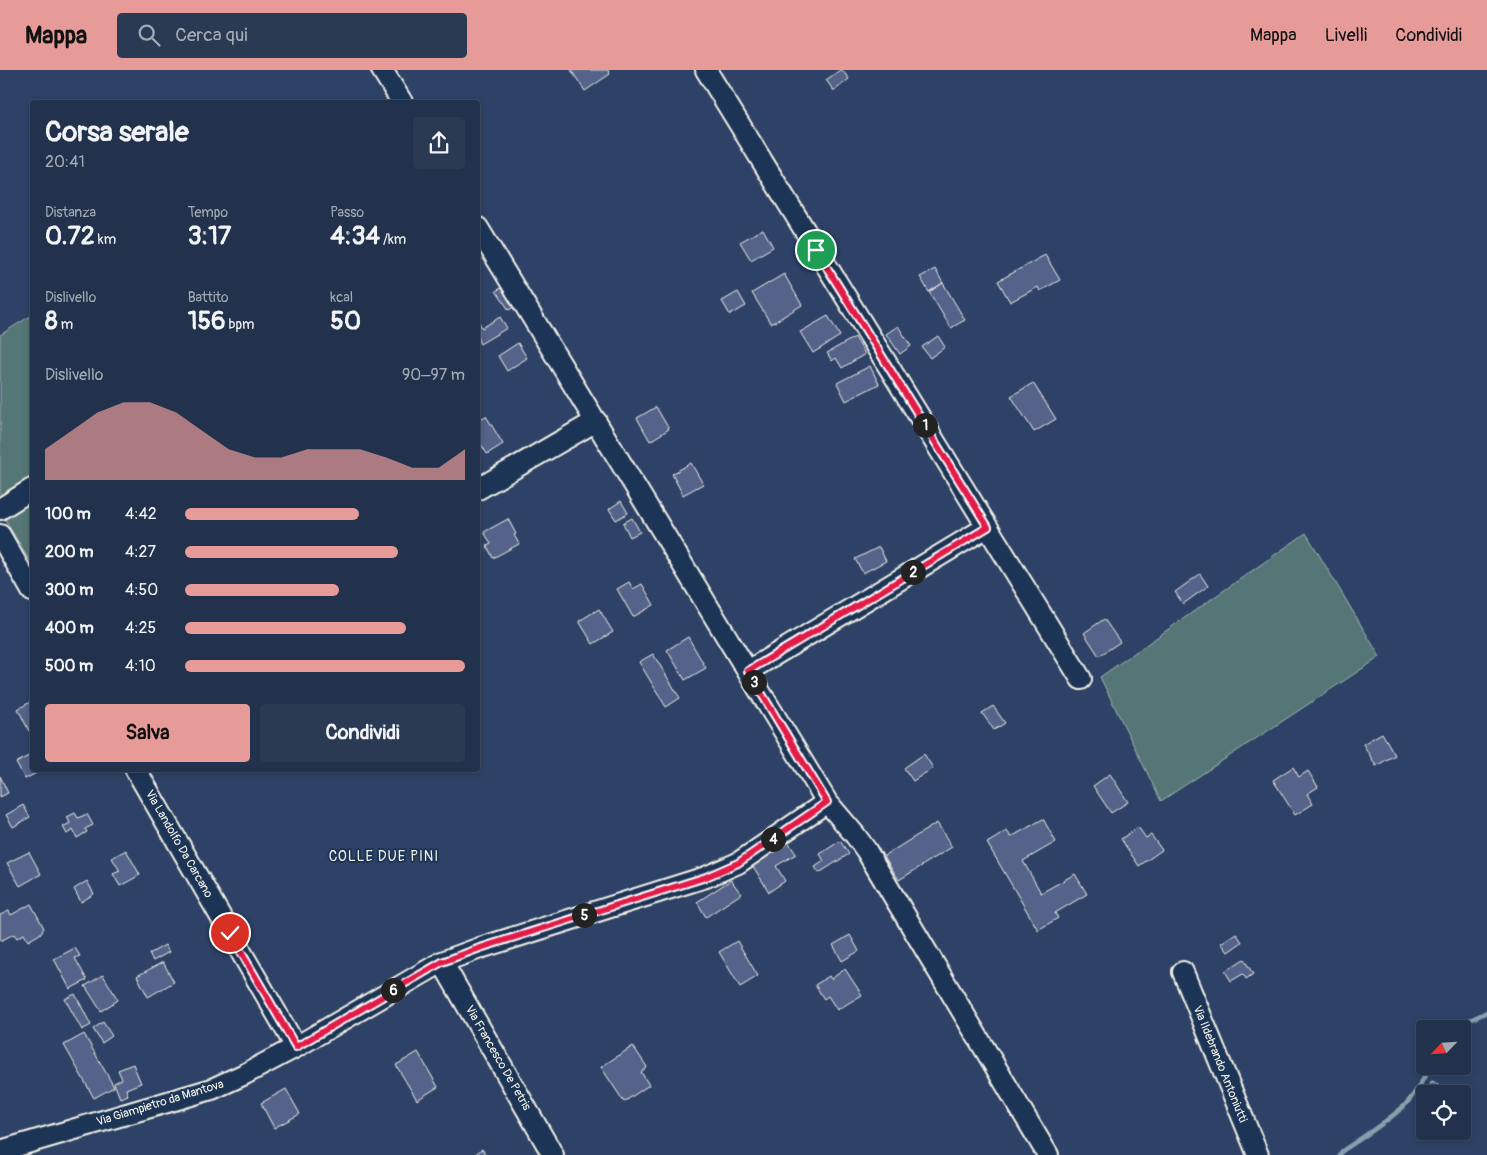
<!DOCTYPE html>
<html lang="it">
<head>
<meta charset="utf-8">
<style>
  body { margin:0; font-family:Pangolin,sans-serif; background:#2a3a53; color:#f1f3f6; height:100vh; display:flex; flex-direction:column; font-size:19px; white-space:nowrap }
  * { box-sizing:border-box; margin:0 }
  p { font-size:16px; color:#a2aab5 }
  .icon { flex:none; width:28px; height:28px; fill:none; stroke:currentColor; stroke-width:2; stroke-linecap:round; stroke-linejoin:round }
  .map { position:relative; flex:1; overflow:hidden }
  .details { position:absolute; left:30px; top:30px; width:450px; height:672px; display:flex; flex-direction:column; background:#22324c; border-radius:5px; box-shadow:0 2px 8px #0003,0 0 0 1px #3f4d64 }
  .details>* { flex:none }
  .needle { width:32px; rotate:245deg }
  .fabs { position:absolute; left:1416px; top:950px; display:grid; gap:10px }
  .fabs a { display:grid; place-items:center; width:55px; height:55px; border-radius:5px; background:#22324c; box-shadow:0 2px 8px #0003,0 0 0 1px #3f4d64; font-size:25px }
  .pin { position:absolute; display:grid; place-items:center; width:42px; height:42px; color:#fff; margin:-21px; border:2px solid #fff; border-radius:50%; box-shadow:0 1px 5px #0007 }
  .km { position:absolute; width:25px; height:25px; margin:-12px; border-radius:50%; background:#222; color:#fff; font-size:14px; line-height:25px; text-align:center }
  .round { display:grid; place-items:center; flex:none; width:52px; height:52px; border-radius:5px; background:#2a3a53 }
  .summary { display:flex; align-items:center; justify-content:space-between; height:85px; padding:0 15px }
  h1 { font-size:28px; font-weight:700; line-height:38px }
  .stats { display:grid; grid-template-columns:repeat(3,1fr); gap:8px; height:85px; padding:5px 15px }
  .stats div { display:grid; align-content:center }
  .stats b { font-size:25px; font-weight:700 }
  .stats small { font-size:14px; font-weight:400 }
  .stats p { font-size:14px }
  .chart { height:140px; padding:10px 15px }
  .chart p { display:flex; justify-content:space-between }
  .chart svg { width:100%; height:90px; margin-top:5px; fill:#e69b98; opacity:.7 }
  .cta { display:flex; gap:10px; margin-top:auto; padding:10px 15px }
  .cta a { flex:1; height:58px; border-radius:5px; background:#e69b98; color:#111; font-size:20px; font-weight:700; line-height:58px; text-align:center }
  .cta a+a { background:#2a3a53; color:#f1f3f6 }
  ul { padding:0 15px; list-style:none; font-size:16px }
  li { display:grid; grid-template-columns:80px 60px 1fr; align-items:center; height:38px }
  li i { height:12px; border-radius:6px; background:#e69b98 }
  header { display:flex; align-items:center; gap:30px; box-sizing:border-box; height:70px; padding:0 25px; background:#e69b98; color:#111 }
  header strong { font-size:24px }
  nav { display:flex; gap:28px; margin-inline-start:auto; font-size:18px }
  .search { width:350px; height:45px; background:#2a3a53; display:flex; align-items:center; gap:12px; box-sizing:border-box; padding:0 18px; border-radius:5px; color:#a2aab5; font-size:19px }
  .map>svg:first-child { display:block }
</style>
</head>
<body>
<header>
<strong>Mappa</strong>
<div class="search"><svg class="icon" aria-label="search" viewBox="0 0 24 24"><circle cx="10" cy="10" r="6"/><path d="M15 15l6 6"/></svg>Cerca qui</div>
<nav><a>Mappa</a><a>Livelli</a><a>Condividi</a></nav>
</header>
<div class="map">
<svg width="1487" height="1085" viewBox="0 0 1487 1085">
  <rect width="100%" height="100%" fill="#2d4266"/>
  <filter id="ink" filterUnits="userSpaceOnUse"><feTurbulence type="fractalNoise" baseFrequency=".02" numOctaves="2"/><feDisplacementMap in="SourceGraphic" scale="10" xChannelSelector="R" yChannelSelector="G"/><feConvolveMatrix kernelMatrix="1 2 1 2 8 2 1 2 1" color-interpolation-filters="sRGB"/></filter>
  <g filter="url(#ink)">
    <path fill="#547676" stroke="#a4b4af" d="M 32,245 L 32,411 L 0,430 L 0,265 Z
      M 32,429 L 32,495 L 3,446 Z
      M 1306,463 L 1380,587 L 1161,731 L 1100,607 Z"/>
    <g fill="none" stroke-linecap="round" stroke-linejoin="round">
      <path stroke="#87a0ad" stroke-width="4.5" d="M 1457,959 L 1470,950 L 1487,942
        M 1340,1085 L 1342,1081 C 1363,1067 1386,1053 1405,1035 C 1416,1024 1423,1009 1431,996"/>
    </g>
    <path fill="#54638a" stroke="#f4f1e8" d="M 571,0 L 608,0 L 610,4 L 585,21 Z
      M 840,0 L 842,0 L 849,9 L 834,21 L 826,10 Z
      M 763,159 L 773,177 L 751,190 L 740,172 Z
      M 1045,185 L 1060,210 L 1040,221 L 1038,217 L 1010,232 L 998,211 Z
      M 935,199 L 943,213 L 929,222 L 920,207 Z
      M 784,204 L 802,235 L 771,254 L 752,223 Z
      M 943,213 L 965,250 L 951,258 L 929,222 Z
      M 506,215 L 518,234 L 509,240 L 496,221 Z
      M 738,222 L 746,236 L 730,245 L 722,231 Z
      M 828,246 L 840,266 L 813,283 L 800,262 Z
      M 500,247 L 507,258 L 480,274 L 478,270 L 478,250 L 482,258 Z
      M 898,256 L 911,276 L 900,284 L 886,264 Z
      M 938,266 L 945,277 L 930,288 L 922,277 Z
      M 855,267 L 865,284 L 842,298 L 836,288 L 832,291 L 827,283 Z
      M 518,273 L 527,288 L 507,301 L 498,286 Z
      M 870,296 L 879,314 L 846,331 L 837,313 Z
      M 1033,313 L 1056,349 L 1034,362 L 1011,326 Z
      M 656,337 L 669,359 L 650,371 L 637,348 Z
      M 486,346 L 503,374 L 487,384 L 478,369 L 478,350 Z
      M 691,393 L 703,414 L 683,425 L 672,404 Z
      M 621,431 L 628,443 L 616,450 L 609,439 Z
      M 632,448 L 640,462 L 630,467 L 623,453 Z
      M 508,449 L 516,464 L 514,465 L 519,474 L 493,488 L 487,476 L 491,474 L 484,462 Z
      M 879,477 L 886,491 L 863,503 L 855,489 Z
      M 1200,504 L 1208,516 L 1183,534 L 1175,522 Z
      M 629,512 L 633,519 L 642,514 L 654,535 L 633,547 L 617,519 Z
      M 599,539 L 613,562 L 593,574 L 579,551 Z
      M 1104,549 L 1120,572 L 1099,586 L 1084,563 Z
      M 688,567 L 706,598 L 685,610 L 667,580 Z
      M 653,584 L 680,628 L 666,637 L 639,592 Z
      M 32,631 L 32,659 L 29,661 L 18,639 Z
      M 993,636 L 1005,653 L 994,660 L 982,643 Z
      M 1382,663 L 1395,685 L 1376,696 L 1363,674 Z
      M 32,684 L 32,700 L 42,700 L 25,709 L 16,693 Z
      M 924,684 L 933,698 L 913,711 L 904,698 Z
      M 1293,697 L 1299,707 L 1308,701 L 1318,717 L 1307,724 L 1313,734 L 1295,745 L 1273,710 Z
      M 1110,704 L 1128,732 L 1111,743 L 1093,716 Z
      M 0,706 L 8,723 L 0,727 Z
      M 23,735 L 30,747 L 13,757 L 6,745 Z
      M 75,743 L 78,748 L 87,744 L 93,755 L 85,759 L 87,762 L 77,768 L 73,760 L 67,764 L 63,757 L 70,753 L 67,747 Z
      M 1043,749 L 1056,772 L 1023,791 L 1041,823 L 1075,804 L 1087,824 L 1055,843 L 1058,848 L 1038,860 L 987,773 L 1007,761 L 1011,767 Z
      M 937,753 L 952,777 L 899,810 L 884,786 Z
      M 1138,757 L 1146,768 L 1151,765 L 1162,780 L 1139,796 L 1121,769 Z
      M 787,770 L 796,784 L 776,796 L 785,811 L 769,822 L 751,793 Z
      M 840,771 L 849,784 L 819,803 L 815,797 L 824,791 L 820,784 Z
      M 126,780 L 140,805 L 120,816 L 113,804 L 120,801 L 112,788 Z
      M 29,782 L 41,804 L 20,816 L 7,793 Z
      M 731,810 L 741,824 L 706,847 L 697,832 Z
      M 87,811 L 94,824 L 81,832 L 74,819 Z
      M 31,834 L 44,858 L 40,864 L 28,871 L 24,864 L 17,868 L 14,864 L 0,871 L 0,845 L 9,841 L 11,845 Z
      M 1236,863 L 1242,872 L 1228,882 L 1221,873 Z
      M 850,865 L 859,881 L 842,891 L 833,875 Z
      M 737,871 L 758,906 L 740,917 L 719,882 Z
      M 165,875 L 169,882 L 153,891 L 149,884 Z
      M 75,878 L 80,886 L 75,888 L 87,910 L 70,919 L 54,889 Z
      M 1244,889 L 1253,904 L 1246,909 L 1243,904 L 1231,911 L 1225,901 Z
      M 163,892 L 174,912 L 148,927 L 137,906 Z
      M 845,899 L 862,925 L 837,940 L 828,926 L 824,929 L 815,915 L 829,906 L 831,909 Z
      M 103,905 L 118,930 L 101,941 L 85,916 Z
      M 75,924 L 91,955 L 82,960 L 65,929 Z
      M 103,952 L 112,966 L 102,973 L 93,959 Z
      M 84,964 L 114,1017 L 94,1028 L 64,975 Z
      M 633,976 L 647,997 L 641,1002 L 649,1015 L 624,1032 L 601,997 Z
      M 418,982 L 438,1017 L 417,1030 L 396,995 Z
      M 133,994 L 141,1013 L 126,1019 L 128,1025 L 120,1028 L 114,1013 L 122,1009 L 118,1000 Z
      M 1432,1011 L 1438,1014 L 1433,1024 L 1425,1024 Z
      M 286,1019 L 300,1044 L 274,1058 L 261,1033 Z
      M 482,1079 L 486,1085 L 474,1085 Z"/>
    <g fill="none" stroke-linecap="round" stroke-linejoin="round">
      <g stroke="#f4f1e8" stroke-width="24">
        <path id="minor" d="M 382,0 L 402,32
          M 706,0 L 1081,609
          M 478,158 L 827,732 L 855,765 L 866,780 L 1048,1085
          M 478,419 L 596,351
          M 0,439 L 32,419
          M 0,465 L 32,521
          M 748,601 L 987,457
          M 136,700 L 296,977
          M 442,892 L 553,1085
          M 1183,902 L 1258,1085
          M 0,1081 L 212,1019 L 245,1004 L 296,977 L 442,892 L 480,878 L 706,807 L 738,793 L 827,732"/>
      </g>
      <use href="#minor" stroke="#1d3557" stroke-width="20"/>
    </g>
  </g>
  <g fill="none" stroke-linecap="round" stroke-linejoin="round" filter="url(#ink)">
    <g stroke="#fff" stroke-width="10">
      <path id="route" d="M 230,863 L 296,977 L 442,892 L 480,878 L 706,807 L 738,793 L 827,732 L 748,601 L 988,457 L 816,180"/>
    </g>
    <use href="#route" stroke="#e11d48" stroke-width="6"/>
  </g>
  <g text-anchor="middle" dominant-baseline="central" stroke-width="4" stroke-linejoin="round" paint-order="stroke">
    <g font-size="12" fill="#f4f1e8" stroke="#1d3557">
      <text transform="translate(179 774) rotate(60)">Via Landolfo Da Carcano</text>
      <text transform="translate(498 988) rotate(60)">Via Francesco De Petris</text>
      <text transform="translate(1220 994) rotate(68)">Via Ildebrando Antoniutti</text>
      <text transform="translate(160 1033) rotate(-17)">Via Giampietro da Mantova</text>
    </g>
    <g font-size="14" letter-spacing="1" fill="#f4f1e8" stroke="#1d3557">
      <text x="384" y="786">COLLE DUE PINI</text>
    </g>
  </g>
</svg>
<div class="fabs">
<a><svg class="needle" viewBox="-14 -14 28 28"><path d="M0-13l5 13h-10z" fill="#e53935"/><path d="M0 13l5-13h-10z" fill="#a2aab5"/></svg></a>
<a><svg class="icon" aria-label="locate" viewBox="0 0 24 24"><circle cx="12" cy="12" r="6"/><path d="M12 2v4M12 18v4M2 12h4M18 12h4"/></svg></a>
</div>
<div class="pin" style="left:816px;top:180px;background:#1e9e55"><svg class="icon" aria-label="arrive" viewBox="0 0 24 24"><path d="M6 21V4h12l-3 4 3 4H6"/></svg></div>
<div class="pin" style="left:230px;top:863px;background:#d93025"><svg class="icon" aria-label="check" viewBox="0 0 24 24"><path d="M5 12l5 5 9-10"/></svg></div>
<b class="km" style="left:925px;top:355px">1</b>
<b class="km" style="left:913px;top:502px">2</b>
<b class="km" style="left:754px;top:612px">3</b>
<b class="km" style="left:773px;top:769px">4</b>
<b class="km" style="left:584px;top:845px">5</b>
<b class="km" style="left:393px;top:920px">6</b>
<section class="details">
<div class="summary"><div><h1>Corsa serale</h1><p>20:41</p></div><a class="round"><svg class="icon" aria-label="share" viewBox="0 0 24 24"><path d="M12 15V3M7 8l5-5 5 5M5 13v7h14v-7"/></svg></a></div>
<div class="stats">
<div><p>Distanza</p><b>0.72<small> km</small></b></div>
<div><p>Tempo</p><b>3:17</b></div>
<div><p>Passo</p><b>4:34<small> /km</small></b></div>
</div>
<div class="stats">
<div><p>Dislivello</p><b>8<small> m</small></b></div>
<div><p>Battito</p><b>156<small> bpm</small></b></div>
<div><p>kcal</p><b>50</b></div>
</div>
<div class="chart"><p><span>Dislivello</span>90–97 m</p>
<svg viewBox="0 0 160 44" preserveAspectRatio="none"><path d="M0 44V29L10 20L20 11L30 6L40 6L50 11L60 20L70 29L80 33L90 33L100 29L110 29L120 29L130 33L140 38L150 38L160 29V44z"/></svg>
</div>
<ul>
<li><b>100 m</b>4:42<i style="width:62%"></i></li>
<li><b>200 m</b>4:27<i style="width:76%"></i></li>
<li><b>300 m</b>4:50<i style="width:55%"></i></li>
<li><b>400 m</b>4:25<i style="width:79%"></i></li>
<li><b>500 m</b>4:10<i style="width:100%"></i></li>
</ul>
<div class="cta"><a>Salva</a><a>Condividi</a></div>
</section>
</div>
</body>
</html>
